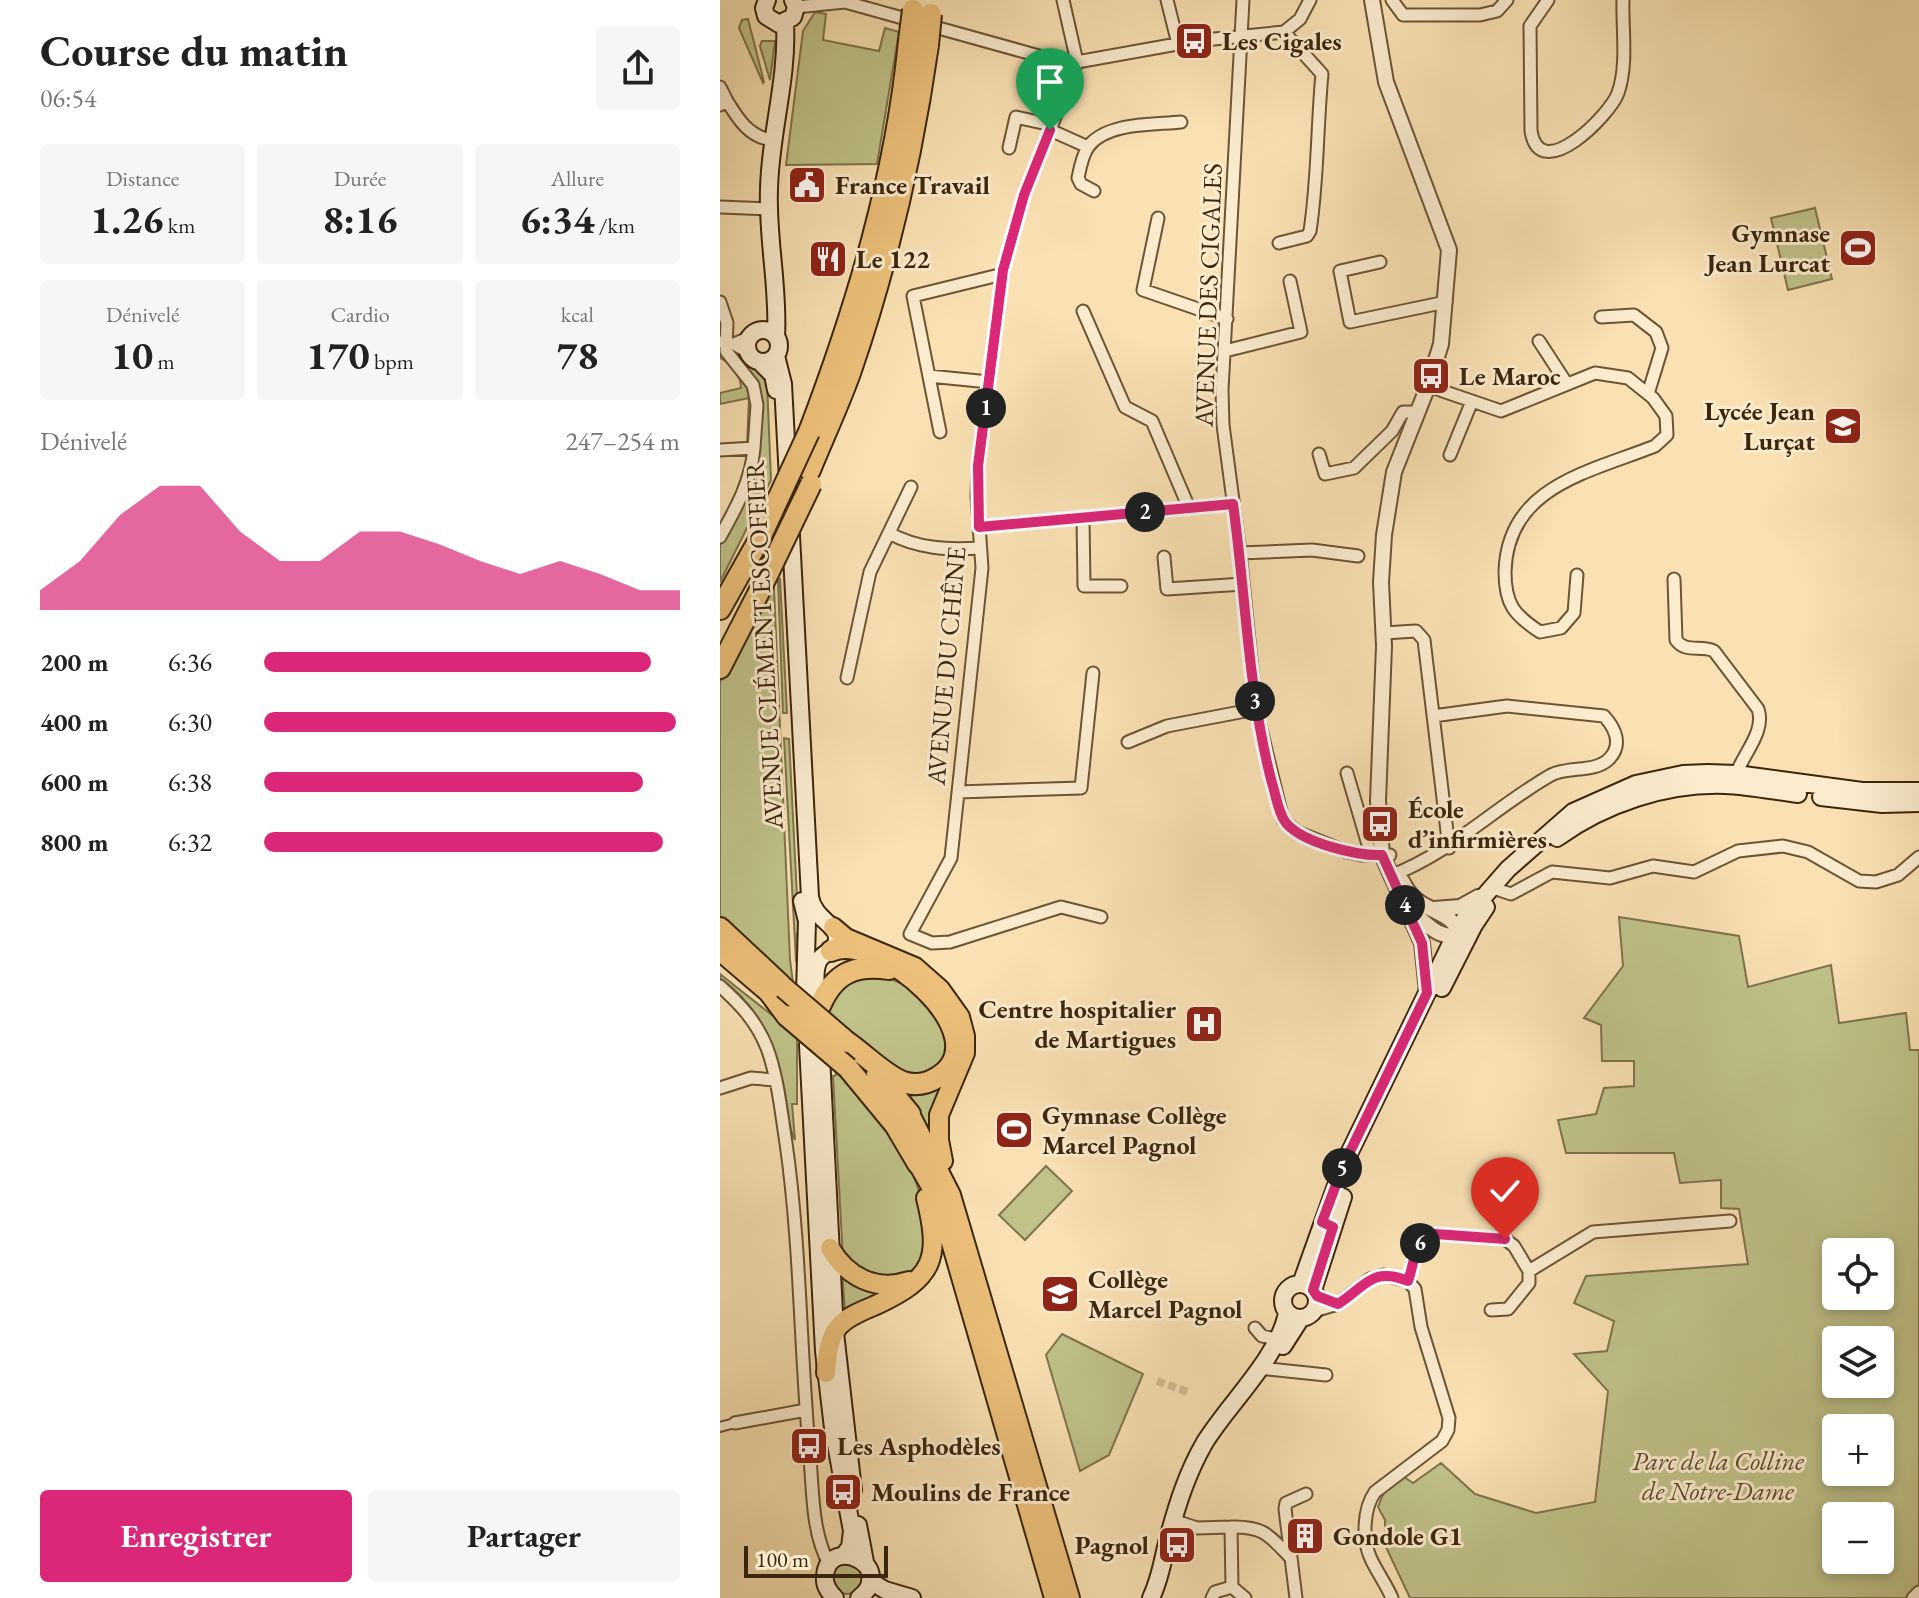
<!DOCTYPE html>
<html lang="fr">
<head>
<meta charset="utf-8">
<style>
  body { margin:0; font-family:"EB Garamond",serif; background:#f6f6f6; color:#222; height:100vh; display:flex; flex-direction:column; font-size:30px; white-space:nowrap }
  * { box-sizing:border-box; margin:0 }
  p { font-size:26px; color:#767676 }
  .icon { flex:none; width:44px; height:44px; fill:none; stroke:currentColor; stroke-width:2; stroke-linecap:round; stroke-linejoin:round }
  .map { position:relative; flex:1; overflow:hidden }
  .side { display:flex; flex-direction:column; background:#fff; width:720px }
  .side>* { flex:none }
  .buttons { position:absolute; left:1102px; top:1238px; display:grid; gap:16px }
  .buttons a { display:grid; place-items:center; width:72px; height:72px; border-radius:8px; background:#fff; box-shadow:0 4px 12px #0003; font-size:40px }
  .scale { position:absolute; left:24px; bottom:20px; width:144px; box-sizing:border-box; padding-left:8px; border:4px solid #3c260c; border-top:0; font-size:22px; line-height:28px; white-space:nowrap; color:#3c260c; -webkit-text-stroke:6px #fbecce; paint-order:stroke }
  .pin { position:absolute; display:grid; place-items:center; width:68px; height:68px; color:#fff; margin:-82px -34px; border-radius:50% 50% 50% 0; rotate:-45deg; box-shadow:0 0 8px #0007 }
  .pin .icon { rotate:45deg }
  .km { position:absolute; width:40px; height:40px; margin:-20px; border-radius:50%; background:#222; color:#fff; font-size:22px; line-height:40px; text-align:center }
  .round { display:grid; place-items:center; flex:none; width:84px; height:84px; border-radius:8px; background:#f6f6f6 }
  .summary { display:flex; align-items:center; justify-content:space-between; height:136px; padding:0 40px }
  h1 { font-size:44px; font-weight:700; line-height:60px }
  .figures { display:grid; grid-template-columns:repeat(3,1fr); gap:12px; height:136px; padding:8px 40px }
  .figures div { display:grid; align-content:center; border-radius:8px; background:#f6f6f6; text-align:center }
  .figures b { font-size:40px; font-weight:700 }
  .figures small { font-size:22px; font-weight:400 }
  .figures p { font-size:22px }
  .chart { height:224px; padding:16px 40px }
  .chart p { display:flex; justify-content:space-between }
  .chart svg { width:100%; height:144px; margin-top:8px; fill:#db2777; opacity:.7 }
  .primary-button { display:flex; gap:16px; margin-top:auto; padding:16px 40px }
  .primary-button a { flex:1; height:92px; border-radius:8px; background:#db2777; color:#fff; font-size:32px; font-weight:700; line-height:92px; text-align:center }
  .primary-button a+a { background:#f6f6f6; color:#222 }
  ul { padding:0 40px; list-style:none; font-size:26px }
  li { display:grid; grid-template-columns:128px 96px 1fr; align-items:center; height:60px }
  li i { height:20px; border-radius:10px; background:#db2777 }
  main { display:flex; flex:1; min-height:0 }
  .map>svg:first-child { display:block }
</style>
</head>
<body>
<main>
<section class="side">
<div class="summary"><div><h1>Course du matin</h1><p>06:54</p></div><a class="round"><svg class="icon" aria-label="share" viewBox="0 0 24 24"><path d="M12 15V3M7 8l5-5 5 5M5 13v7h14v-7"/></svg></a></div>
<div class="figures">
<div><p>Distance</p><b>1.26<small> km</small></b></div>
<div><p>Durée</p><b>8:16</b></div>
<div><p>Allure</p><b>6:34<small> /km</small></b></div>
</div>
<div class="figures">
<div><p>Dénivelé</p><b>10<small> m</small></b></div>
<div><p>Cardio</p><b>170<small> bpm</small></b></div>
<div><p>kcal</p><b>78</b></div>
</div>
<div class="chart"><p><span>Dénivelé</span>247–254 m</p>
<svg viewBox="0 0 160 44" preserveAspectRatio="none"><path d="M0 44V38L10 29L20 15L30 6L40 6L50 20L60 29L70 29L80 20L90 20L100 24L110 29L120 33L130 29L140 33L150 38L160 38V44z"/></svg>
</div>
<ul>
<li><b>200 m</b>6:36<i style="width:93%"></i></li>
<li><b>400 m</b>6:30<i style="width:99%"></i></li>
<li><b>600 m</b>6:38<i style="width:91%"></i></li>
<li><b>800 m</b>6:32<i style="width:96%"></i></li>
</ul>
<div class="primary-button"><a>Enregistrer</a><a>Partager</a></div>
</section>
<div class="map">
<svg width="1199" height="1598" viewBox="0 0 1199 1598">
  <rect width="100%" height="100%" fill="#f9e1b3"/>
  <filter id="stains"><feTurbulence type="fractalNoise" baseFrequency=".0025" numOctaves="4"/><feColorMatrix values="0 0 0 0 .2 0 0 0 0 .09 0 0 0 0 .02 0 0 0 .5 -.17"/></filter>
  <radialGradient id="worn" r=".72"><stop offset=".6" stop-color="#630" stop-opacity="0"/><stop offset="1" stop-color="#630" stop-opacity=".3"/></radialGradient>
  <path fill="#c0c28a" stroke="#7e744b" stroke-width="2" fill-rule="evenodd" d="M 95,12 L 106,14 L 103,40 L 159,51 L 165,28 L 179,32 L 157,164 L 66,165 L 83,31 Z
    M 28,19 L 44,82 L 43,83 L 19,28 L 22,20 Z
    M 42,41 L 55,41 L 50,80 L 40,46 Z
    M 1095,208 L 1112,279 L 1068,290 L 1051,218 Z
    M 0,343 L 33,397 L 32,439 L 27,445 L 29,398 L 0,404 L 0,393 L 21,388 C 21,376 11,363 0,358 Z
    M 29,366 L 38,371 L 47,382 L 51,480 L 0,582 L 0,544 L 25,495 L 36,383 L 26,367 Z
    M 60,579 L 67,713 L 63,713 L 58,580 Z
    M 54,588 L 70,960 L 73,983 L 40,958 L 0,919 L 0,682 Z
    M 64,738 L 69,739 L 77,896 L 82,924 L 77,934 L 78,965 L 76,961 Z
    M 899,917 L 1019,936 L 1028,987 L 1111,965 L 1119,1023 L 1186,1013 L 1190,1050 L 1199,1050 L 1199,1598 L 690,1598 L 665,1545 L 665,1520 L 658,1507 L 664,1492 L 684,1477 L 693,1483 L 721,1463 L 755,1494 L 816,1513 L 875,1502 L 888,1391 L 854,1354 L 887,1351 L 894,1321 L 854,1303 L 866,1276 L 1028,1264 L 1019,1209 L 1001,1208 L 1001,1180 L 960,1183 L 954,1153 L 846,1153 L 838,1120 L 876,1114 L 884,1088 L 914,1086 L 914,1061 L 882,1061 L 881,1025 L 864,1018 L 903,966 ZM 1116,1252 L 1160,1252 L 1160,1296 L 1116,1296 ZM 1116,1340 L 1160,1340 L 1160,1384 L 1116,1384 ZM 1116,1428 L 1160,1428 L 1160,1472 L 1116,1472 ZM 1116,1516 L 1160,1516 L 1160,1560 L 1116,1560 Z
    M 0,974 L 77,1035 L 77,1104 L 72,1104 L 75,1140 C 69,1131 68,1112 66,1099 C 58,1050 42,1008 0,978 Z
    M 162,975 L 189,987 L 209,1006 L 224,1030 L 226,1051 L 217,1069 L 198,1076 L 178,1072 L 107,1012 C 112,984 139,979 162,975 Z
    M 116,1070 C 156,1105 222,1196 203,1252 C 201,1258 200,1264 195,1268 C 187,1276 172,1277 161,1280 L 123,1259 L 113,1076 L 116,1075 Z
    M 228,1078 L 212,1132 L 180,1086 Z
    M 326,1166 L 352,1191 L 305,1240 L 279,1215 Z
    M 122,1272 L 141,1288 L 158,1295 L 125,1312 Z
    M 342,1334 L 423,1374 L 389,1455 L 360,1471 L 326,1355 Z
    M111 1578a16 16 0 1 1 32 0a16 16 0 1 1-32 0Z"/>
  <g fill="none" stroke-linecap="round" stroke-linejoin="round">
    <path stroke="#d3bc92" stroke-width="8" stroke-dasharray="8 4" stroke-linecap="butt" d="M 437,1381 L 471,1393"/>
    <g stroke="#6b5536" stroke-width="12">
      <path id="pedestrian" d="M 0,1427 L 15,1423"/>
    </g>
    <g stroke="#6b5536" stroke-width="15">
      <path id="minor" d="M 343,0 L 357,62 L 304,195 L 283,270 L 258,466 L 257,496 L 262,568 L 231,858 L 190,934 L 212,943 L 230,942 L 341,907 L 381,917
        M 447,0 L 458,44
        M 523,0 L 502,390 L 503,425 L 520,553 L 536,709 L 563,820 L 577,832 L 627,852 L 641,855 L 670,855
        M 672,0 L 683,15 L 760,15 L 777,11 L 787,0
        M 828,0 L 810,26 L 811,131 C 820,186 890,115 898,93 C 908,65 902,29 903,0
        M 76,7 L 125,2 L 337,61 L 357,62 L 474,41 L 564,32 L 580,19 L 590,0
        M 0,87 L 7,101
        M 0,105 L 7,101 C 18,119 29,137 52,140
        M 330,130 L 368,147
        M 289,148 L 296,117 L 332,125
        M 374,191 L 361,184 L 358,178 C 360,168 362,156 368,147 C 386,122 433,125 461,122
        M 0,207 L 49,209
        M 438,218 L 423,290 L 507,319
        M 559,243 L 587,236 L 590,231 C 598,179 597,126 602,74 L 564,32
        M 660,262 L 620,271 L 630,322 L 726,302
        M 0,302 L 7,323 L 6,351 L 33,385 L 37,405 L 34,448 L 0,450
        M 363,311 L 405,407 L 432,421 L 469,508
        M 881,317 L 914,315 L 936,332 L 942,348 L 928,394
        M 819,341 L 847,384
        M 1,342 L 14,344 L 28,352
        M 14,344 L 30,337
        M 505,351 L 581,332 L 570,281
        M 209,376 L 269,382
        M 708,386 L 781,411 L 875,373 L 908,378 L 933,398 L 946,416 L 947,435 L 935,446 C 870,472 787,486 785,572 C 785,604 794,615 820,632 L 841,628 L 854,613 L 857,575
        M 220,432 L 193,296 L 283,274
        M 599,454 L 605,474 L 634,468 L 672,431 L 683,412 L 698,412
        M 730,455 L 752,401
        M 363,518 L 364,586 L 401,586
        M 259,527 L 513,504
        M 169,533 C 198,549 228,550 260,548
        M 0,537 C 16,508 31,482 34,448
        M 520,553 L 592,550 L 638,556
        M 444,557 L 447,589 L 523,584
        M 954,579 L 956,640 C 966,654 981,644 994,651 L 1038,709 C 1046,732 1022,755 1015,777
        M 664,633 L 696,631 L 704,640 L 729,848
        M 127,678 L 150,572 L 191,487
        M 408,742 L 447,726 L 536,709
        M 627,773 L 651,855
        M 238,792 L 361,788 L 373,673
        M 670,876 C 731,853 775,807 831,775 C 848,766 875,773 889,759 C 903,745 895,728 884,716 L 787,706 L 713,716
        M 779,890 L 791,894 L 832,872 L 890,878 L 933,866 L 974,872 L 1018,851 L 1063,846 L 1088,852 L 1139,881 L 1156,882 L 1178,875 L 1199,857
        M 0,986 C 20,1004 37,1022 47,1048 C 58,1078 61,1112 66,1143 C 81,1248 80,1353 90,1458 C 93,1493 92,1533 109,1564
        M 0,1088 L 31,1078 L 55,1080
        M 688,1281 C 695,1262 693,1241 715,1234 L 785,1239 L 794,1246 L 809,1271 L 873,1232 L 1010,1221
        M 597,1296 L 618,1304
        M 771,1310 L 788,1309 L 809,1283 L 809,1271
        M 594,1311 L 618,1304 L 650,1279 L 664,1275 L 688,1281 L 695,1289 L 701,1327 L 729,1418 L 728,1430 L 722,1441 L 655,1492 C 643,1509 642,1540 651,1559 C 657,1572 666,1584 672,1598
        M 535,1328 L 542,1336 L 557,1339
        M 539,1368 L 606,1375
        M 15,1423 L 86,1410
        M 453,1520 L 477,1528 L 511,1527 L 512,1587
        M 511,1527 C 543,1526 549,1535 570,1557
        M 492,1598 L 495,1592 L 512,1587 L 525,1598
        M 576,1598 L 565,1509 L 566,1503 L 586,1494
        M 1193,1598 L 1199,1592"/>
    </g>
    <g stroke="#6b5536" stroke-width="18">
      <path id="tertiary" d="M 652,0 L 666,82 L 729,250 L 721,344 L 708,386 L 674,472 L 664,535 L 661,582 L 664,646 L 658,801 L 662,855 L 702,943 L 707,992
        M 682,881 C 686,889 691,897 699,902 C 713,912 737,916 739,936
        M 714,909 L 740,907 L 758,897
        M 691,910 C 707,925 721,942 744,934"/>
    </g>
    <g stroke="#3c260c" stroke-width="20">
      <path id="secondary" d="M 47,0 L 44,8 L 46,16 L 59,24 L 73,17 L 76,7 L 73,0
        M27 346a16 16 0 1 1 32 0a16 16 0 1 1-32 0Z
        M 56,337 C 59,288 47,239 49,189 C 50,134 68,79 65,24
        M 56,356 L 63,384 L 90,897 C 94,919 116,924 117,937 C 118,950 105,951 99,960 C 92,972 97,991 97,1004
        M 40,362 L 53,375 L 56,390
        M 1101,797 L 1162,804 L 1199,803
        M 837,838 C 884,804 946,783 1005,785 C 1029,786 1054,791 1078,794
        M 82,901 L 87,921 L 85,994
        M 722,988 L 754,925 L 766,907
        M 88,1045 L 104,1351 L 113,1428 L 132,1531 L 130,1547 L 124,1555
        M 101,1056 L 115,1333 L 133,1490
        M563 1301a17 17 0 1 1 34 0a17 17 0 1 1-34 0Z
        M 581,1284 L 623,1166 L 738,929 L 746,917 L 788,869 L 853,812 L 916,784 L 963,774 L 988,773 L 1016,774 L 1142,791 L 1199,791
        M 593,1290 L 623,1197
        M 563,1346 L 581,1318
        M 138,1525 L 145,1562
        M 150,1581 L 165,1590 L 192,1598
        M 115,1598 C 109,1592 104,1586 105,1577 C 107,1533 179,1566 139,1598
        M 431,1598 C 441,1577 442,1562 448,1539 C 457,1505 467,1473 485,1442 C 510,1402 558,1358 567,1313"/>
    </g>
    <g stroke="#3c260c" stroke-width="22">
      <path id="primary" d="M 113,927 L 126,938 L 195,967 L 220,989 L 240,1017 L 245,1036 L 245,1053 L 219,1115 L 219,1140 L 223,1161
        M 190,1114 L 231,1195 L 350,1598
        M 198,1164 L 219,1201 L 334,1598
        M 110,1248 C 127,1277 156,1292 189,1281
        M 106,1373 C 107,1357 108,1339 119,1326 C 128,1316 144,1310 156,1305 C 214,1278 221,1259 206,1198"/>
    </g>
    <g stroke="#3c260c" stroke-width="24">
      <path id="motorway" d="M 89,432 C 137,306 176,176 189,41
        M 90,470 C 103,438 118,406 130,373 C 167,266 192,157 208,45
        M 0,609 L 40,538
        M 0,668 L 42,586
        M 0,928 L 61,985
        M 0,950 L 49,992 L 67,1016
        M 111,951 C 157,929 283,1037 218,1077 C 207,1084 195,1086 183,1082 C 166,1076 143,1053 127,1042
        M 100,1006 C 114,973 135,964 169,969
        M 128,1068 L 175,1125 L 198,1164
        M 157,1074 L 190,1114"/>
    </g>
    <use href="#pedestrian" stroke="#fbecce" stroke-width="8"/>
    <use href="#minor" stroke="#fbecce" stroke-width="11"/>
    <use href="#tertiary" stroke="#fbecce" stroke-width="14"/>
    <use href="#secondary" stroke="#fbecce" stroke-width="16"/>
    <use href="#primary" stroke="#ecc07a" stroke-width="18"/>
    <use href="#motorway" stroke="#ecc07a" stroke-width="20"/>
    <g stroke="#3c260c" stroke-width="24" stroke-linecap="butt">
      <path id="motorway-bridge" d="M 189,41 L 193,10
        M 208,45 L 211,14
        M 40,538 L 89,432
        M 42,586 L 91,484
        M 64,988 L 127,1042
        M 67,1016 L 128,1068"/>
    </g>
    <use href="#motorway-bridge" stroke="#ecc07a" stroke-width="20"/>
  </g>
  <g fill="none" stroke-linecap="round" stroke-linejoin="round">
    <g stroke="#fff" stroke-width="16">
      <path id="route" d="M 330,130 L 304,195 L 283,270 L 258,466 L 259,527 L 513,504 C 526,597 528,692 552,783 C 556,795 558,813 566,823 C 583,843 637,856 662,855 L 702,943 L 707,993 L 623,1166 L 602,1222 L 613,1227 L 593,1290 L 597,1296 L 618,1304 C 645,1287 652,1266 688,1281 C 695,1262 693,1241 715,1234 L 785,1239"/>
    </g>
    <use href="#route" stroke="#db2777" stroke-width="10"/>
  </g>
  <defs>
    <g id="bus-square" transform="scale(2)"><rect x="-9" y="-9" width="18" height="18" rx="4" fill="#8f2418" stroke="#fbecce"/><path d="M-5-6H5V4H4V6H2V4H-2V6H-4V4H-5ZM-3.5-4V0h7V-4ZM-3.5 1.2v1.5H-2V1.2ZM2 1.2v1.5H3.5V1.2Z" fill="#fff"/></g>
    <g id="civic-square" transform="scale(2)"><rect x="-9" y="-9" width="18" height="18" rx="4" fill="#8f2418" stroke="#fbecce"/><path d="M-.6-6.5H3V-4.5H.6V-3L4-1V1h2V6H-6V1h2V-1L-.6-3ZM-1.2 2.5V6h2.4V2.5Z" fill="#fff"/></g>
    <g id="stadium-square" transform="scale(2)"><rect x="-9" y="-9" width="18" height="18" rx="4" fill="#8f2418" stroke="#fbecce"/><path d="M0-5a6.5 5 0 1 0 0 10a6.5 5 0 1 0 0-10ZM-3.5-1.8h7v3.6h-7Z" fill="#fff"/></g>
    <g id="restaurant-square" transform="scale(2)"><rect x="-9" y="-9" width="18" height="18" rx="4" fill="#8f2418" stroke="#fbecce"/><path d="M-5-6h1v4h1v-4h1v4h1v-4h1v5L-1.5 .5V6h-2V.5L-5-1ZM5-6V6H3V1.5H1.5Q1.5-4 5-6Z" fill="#fff"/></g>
    <g id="school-square" transform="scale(2)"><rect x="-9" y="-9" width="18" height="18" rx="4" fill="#8f2418" stroke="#fbecce"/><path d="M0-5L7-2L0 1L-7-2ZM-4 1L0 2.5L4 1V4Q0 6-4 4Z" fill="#fff"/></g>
    <g id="hospital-square" transform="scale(2)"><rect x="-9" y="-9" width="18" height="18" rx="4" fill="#8f2418" stroke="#fbecce"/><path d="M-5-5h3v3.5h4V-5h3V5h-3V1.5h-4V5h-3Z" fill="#fff"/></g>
    <g id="building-square" transform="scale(2)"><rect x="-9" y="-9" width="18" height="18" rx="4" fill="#8f2418" stroke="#fbecce"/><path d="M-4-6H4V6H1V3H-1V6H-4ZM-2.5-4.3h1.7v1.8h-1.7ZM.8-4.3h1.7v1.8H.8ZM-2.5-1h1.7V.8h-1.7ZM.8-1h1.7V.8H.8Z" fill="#fff"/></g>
  </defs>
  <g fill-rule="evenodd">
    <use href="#bus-square" x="474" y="41"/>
    <use href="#civic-square" x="87" y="185"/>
    <use href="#stadium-square" x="1138" y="248"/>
    <use href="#restaurant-square" x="108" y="259"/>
    <use href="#bus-square" x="711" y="376"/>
    <use href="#school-square" x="1123" y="426"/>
    <use href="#bus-square" x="660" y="824"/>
    <use href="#hospital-square" x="484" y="1024"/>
    <use href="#stadium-square" x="294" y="1130"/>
    <use href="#school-square" x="340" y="1294"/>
    <use href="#bus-square" x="89" y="1446"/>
    <use href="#bus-square" x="123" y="1492"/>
    <use href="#building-square" x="585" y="1536"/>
    <use href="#bus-square" x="457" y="1545"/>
  </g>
  <g text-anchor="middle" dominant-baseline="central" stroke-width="6" stroke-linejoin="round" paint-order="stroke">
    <g font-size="26" font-weight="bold" fill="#3c260c" stroke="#fbecce" text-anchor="start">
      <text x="502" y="41">Les Cigales</text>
      <text x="115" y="185">France Travail</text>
      <text x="1110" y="233" text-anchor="end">Gymnase<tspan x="1110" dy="30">Jean Lurcat</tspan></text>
      <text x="136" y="259">Le 122</text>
      <text x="739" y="376">Le Maroc</text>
      <text x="1095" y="411" text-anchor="end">Lycée Jean<tspan x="1095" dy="30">Lurçat</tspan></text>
      <text x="688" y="809">École<tspan x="688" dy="30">d’infirmières</tspan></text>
      <text x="456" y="1009" text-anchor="end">Centre hospitalier<tspan x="456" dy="30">de Martigues</tspan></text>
      <text x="322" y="1115">Gymnase Collège<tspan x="322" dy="30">Marcel Pagnol</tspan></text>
      <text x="368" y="1279">Collège<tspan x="368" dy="30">Marcel Pagnol</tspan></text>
      <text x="117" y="1446">Les Asphodèles</text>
      <text x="151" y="1492">Moulins de France</text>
      <text x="613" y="1536">Gondole G1</text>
      <text x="429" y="1545" text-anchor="end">Pagnol</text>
    </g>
    <g font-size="26" fill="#3c260c" stroke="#fbecce">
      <text transform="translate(488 295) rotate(-88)">AVENUE DES CIGALES</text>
      <text transform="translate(44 645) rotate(-93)">AVENUE CLÉMENT ESCOFFIER</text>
      <text transform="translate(226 666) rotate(-85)">AVENUE DU CHÊNE</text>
    </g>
    <g font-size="26" font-style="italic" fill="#5d4d2c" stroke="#fbecce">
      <text x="998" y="1461">Parc de la Colline<tspan x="998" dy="30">de Notre-Dame</tspan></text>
    </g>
  </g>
  <rect width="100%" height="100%" filter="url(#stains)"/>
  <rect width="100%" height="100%" fill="url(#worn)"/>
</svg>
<div class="buttons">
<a><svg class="icon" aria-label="locate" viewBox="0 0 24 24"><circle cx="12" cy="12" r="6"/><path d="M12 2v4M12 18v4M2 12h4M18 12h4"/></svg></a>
<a><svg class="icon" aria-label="layers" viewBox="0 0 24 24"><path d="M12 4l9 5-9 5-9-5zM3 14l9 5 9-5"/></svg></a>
<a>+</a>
<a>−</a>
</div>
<div class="scale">100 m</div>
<div class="pin" style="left:330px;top:130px;background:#1e9e55"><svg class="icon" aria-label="arrive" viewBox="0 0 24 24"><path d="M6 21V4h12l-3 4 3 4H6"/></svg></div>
<div class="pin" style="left:785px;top:1239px;background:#d93025"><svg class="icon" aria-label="check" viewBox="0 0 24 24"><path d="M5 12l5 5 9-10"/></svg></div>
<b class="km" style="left:266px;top:408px">1</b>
<b class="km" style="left:425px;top:512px">2</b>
<b class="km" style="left:535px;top:701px">3</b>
<b class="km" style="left:685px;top:905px">4</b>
<b class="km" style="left:622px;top:1168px">5</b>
<b class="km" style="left:700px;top:1243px">6</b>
</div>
</main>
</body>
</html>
